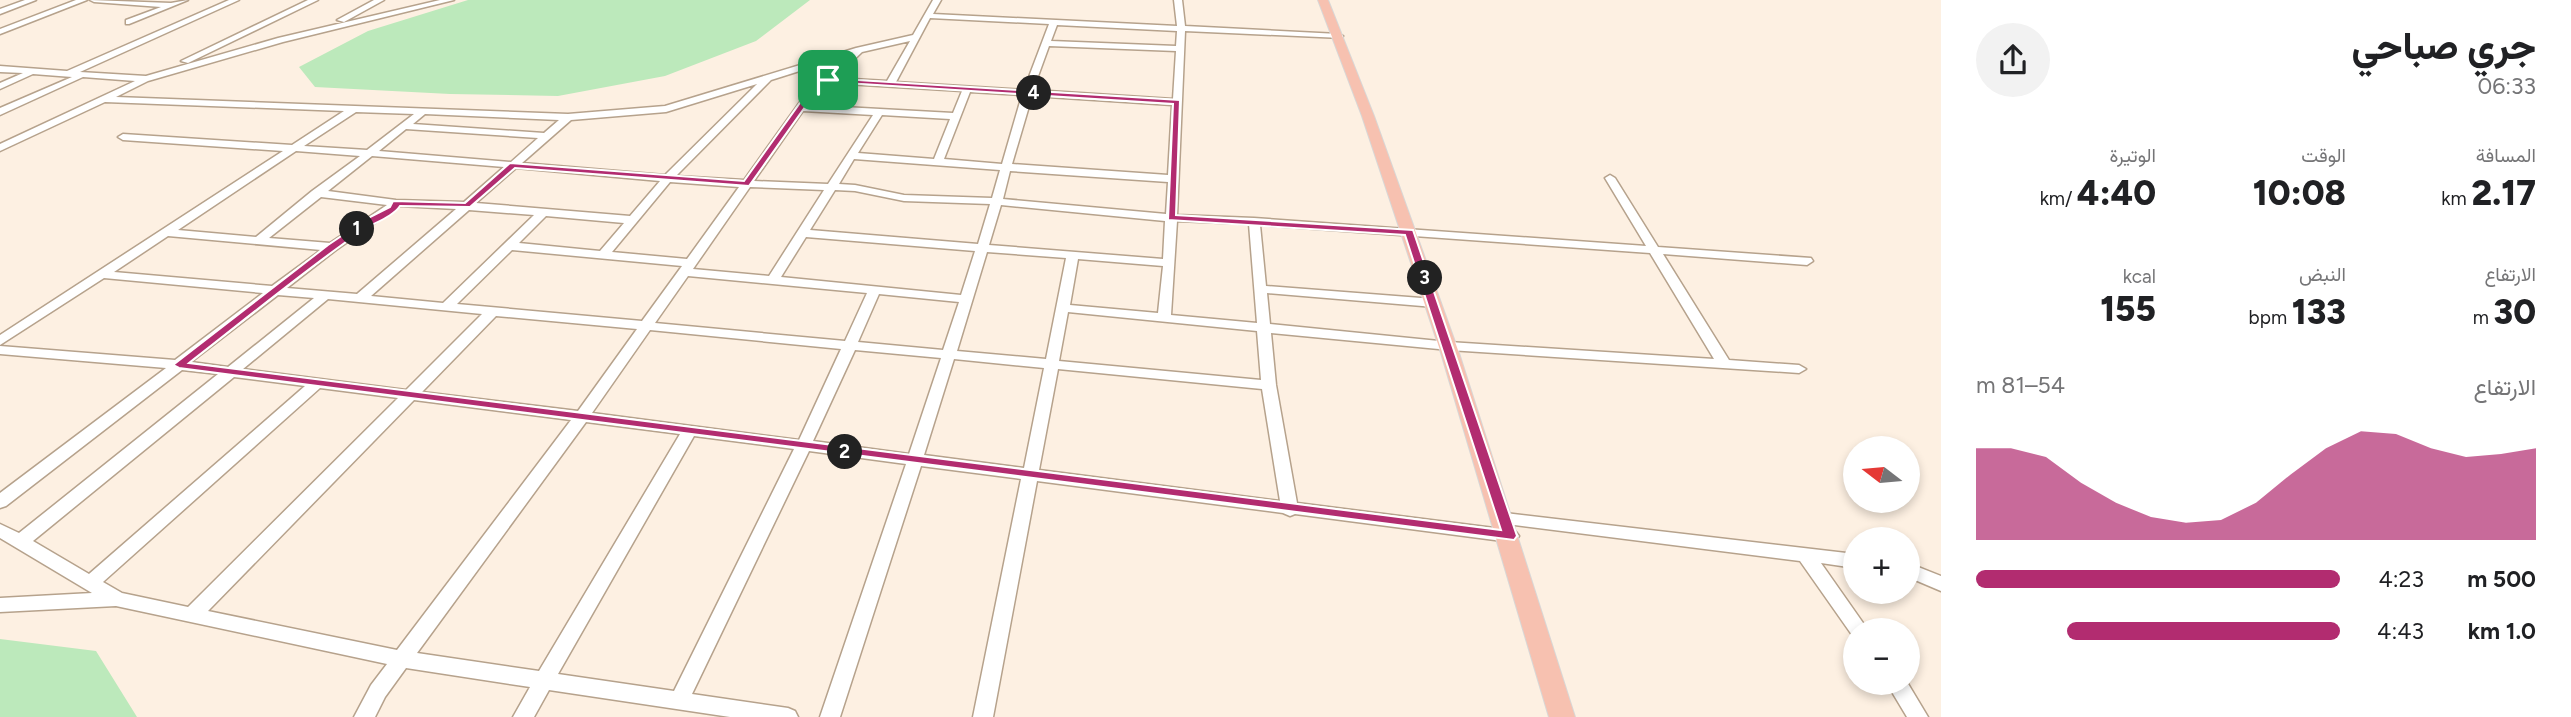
<!DOCTYPE html>
<html lang="ar">
<head>
<meta charset="utf-8">
<style>
  body { margin:0; font-family:Figtree,Vazirmatn,sans-serif; background:#f2f2f2; color:#202124; direction:rtl; height:100vh; display:flex; flex-direction:column; font-size:26px; white-space:nowrap }
  * { box-sizing:border-box; margin:0 }
  p { font-size:23px; color:#757577 }
  .icon { flex:none; width:38px; height:38px; fill:none; stroke:currentColor; stroke-width:2; stroke-linecap:round; stroke-linejoin:round }
  .map { position:relative; flex:1; overflow:hidden; direction:ltr }
  .side { display:flex; flex-direction:column; background:#fff; width:630px }
  .side>* { flex:none }
  .needle { width:46px; rotate:286deg }
  .controls { position:absolute; left:1843px; top:436px; display:grid; gap:14px }
  .controls a { display:grid; place-items:center; width:77px; height:77px; border-radius:50%; background:#fff; box-shadow:0 4px 10px #0003; font-size:35px }
  .pin { position:absolute; display:grid; place-items:center; width:60px; height:60px; color:#fff; margin:-30px; border-radius:14px; box-shadow:0 4px 10px #0006 }
  .km { position:absolute; width:35px; height:35px; margin:-18px; border-radius:50%; background:#222; color:#fff; font-size:19px; line-height:35px; text-align:center }
  .round { display:grid; place-items:center; flex:none; width:74px; height:74px; border-radius:37px; background:#f2f2f2 }
  .overview { display:flex; align-items:center; justify-content:space-between; height:119px; padding:0 35px }
  h1 { font-size:38px; font-weight:800; line-height:52px }
  .metrics { display:grid; grid-template-columns:repeat(3,1fr); gap:10px; height:119px; padding:7px 35px }
  .metrics div { display:grid; align-content:center }
  .metrics b { font-size:35px; font-weight:800 }
  .metrics small { font-size:19px; font-weight:400 }
  .metrics p { font-size:19px }
  .chart { height:196px; padding:14px 35px }
  .chart p { display:flex; justify-content:space-between }
  .chart svg { width:100%; height:126px; margin-top:7px; fill:#b22c70; opacity:.7 }
  ul { padding:0 35px; list-style:none; font-size:23px }
  li { display:grid; grid-template-columns:112px 84px 1fr; align-items:center; height:52px }
  li i { height:18px; border-radius:9px; background:#b22c70 }
  main { display:flex; flex:1; min-height:0 }
  .map>svg:first-child { display:block }
</style>
</head>
<body>
<main>
<section class="side">
<div class="overview"><div><h1>جري صباحي</h1><p>06:33</p></div><a class="round"><svg class="icon" aria-label="share" viewBox="0 0 24 24"><path d="M12 15V3M7 8l5-5 5 5M5 13v7h14v-7"/></svg></a></div>
<div class="metrics">
<div><p>المسافة</p><b>2.17<small> km</small></b></div>
<div><p>الوقت</p><b>10:08</b></div>
<div><p>الوتيرة</p><b>4:40<small> /km</small></b></div>
</div>
<div class="metrics">
<div><p>الارتفاع</p><b>30<small> m</small></b></div>
<div><p>النبض</p><b>133<small> bpm</small></b></div>
<div><p>kcal</p><b>155</b></div>
</div>
<div class="chart"><p><span>الارتفاع</span>54–81 m</p>
<svg viewBox="0 0 160 44" preserveAspectRatio="none"><path d="M0 44V12L10 12L20 15L30 24L40 31L50 36L60 38L70 37L80 31L90 21L100 12L110 6L120 7L130 12L140 15L150 14L160 12V44z"/></svg>
</div>
<ul>
<li><b>500 m</b>4:23<i style="width:100%"></i></li>
<li><b>1.0 km</b>4:43<i style="width:75%"></i></li>
</ul>
</section>
<div class="map">
<svg width="1941" height="717" viewBox="0 0 1941 717">
  <rect width="100%" height="100%" fill="#fdf0e2"/>
  <path fill="#bce9bb" d="M 468,0 L 810,0 L 756,41 L 665,76 L 558,96 L 450,94 L 315,87 L 299,67 L 368,31 Z
    M 0,639 L 96,651 L 137,717 L 0,717 Z"/>
  <g fill="none" stroke-linecap="round" stroke-linejoin="round">
    <g stroke="#b6a28c" stroke-width="3">
      <path id="minor" d="M 25,0 L 36,0 L 0,14 L 0,9 Z
        M 76,0 L 87,0 L 0,34 L 0,29 Z
        M 90,0 L 171,3 L 188,0 L 129,24 L 126,24 L 126,20 L 161,7 L 94,2 Z
        M 229,0 L 239,0 L 80,72 L 146,76 L 278,38 L 440,0 L 454,0 L 283,42 L 148,81 L 116,97 L 568,114 L 665,106 L 856,48 L 913,35 L 933,0 L 941,0 L 933,14 L 1177,26 L 1174,0 L 1182,0 L 1185,26 L 1339,34 L 1343,36 L 1342,38 L 1185,31 L 1177,215 L 1254,218 L 1646,246 L 1605,178 L 1610,175 L 1615,178 L 1658,247 L 1811,258 L 1813,261 L 1807,265 L 1663,254 L 1729,360 L 1799,365 L 1806,369 L 1799,373 L 1449,350 L 1271,333 L 1276,385 L 1297,503 L 1510,530 L 1516,532 L 1519,536 L 1516,540 L 1510,542 L 1295,514 L 1290,516 L 1283,513 L 1037,481 L 993,717 L 973,717 L 1021,479 L 921,466 L 840,717 L 820,717 L 906,464 L 809,451 L 692,694 L 788,708 L 795,711 L 798,717 L 730,717 L 549,690 L 534,717 L 513,717 L 530,687 L 406,668 L 385,697 L 375,717 L 354,717 L 371,685 L 387,664 L 116,606 L 0,612 L 0,598 L 92,593 L 0,538 L 0,524 L 19,533 L 218,374 L 182,370 L 6,506 L 0,508 L 0,493 L 166,368 L 0,354 L 0,346 L 175,360 L 263,293 L 104,278 L 0,345 L 0,335 L 283,151 L 123,140 L 118,137 L 123,134 L 292,145 L 344,111 L 105,102 L 0,151 L 0,144 L 135,81 L 83,77 L 0,115 L 0,108 L 72,77 L 33,74 L 0,89 L 0,83 L 23,73 L 0,72 L 0,66 L 67,71 ZM 930,18 L 1049,24 L 1024,90 L 896,82 ZM 1057,25 L 1177,31 L 1176,46 L 1051,41 ZM 910,41 L 887,81 L 835,78 L 862,52 ZM 1049,46 L 1176,51 L 1173,99 L 1033,90 ZM 847,56 L 802,99 L 744,180 L 676,176 L 771,80 ZM 829,83 L 962,91 L 953,113 L 807,105 ZM 757,84 L 665,175 L 522,163 L 571,120 L 666,112 ZM 970,92 L 1022,95 L 1002,164 L 944,159 ZM 1032,96 L 1172,105 L 1168,175 L 1012,164 ZM 803,111 L 873,115 L 828,184 L 754,181 ZM 356,112 L 414,114 L 367,150 L 304,146 ZM 425,114 L 559,120 L 544,133 L 413,124 ZM 882,115 L 950,119 L 934,159 L 858,153 ZM 406,129 L 538,138 L 511,162 L 379,151 ZM 296,151 L 360,156 L 312,191 L 256,237 L 178,230 ZM 372,156 L 504,167 L 464,202 L 396,200 L 328,191 ZM 854,159 L 1000,170 L 992,198 L 904,195 L 855,185 L 839,184 ZM 516,168 L 660,181 L 630,216 L 476,203 ZM 1010,171 L 1168,182 L 1166,214 L 1003,199 ZM 670,182 L 739,187 L 687,259 L 612,252 ZM 750,187 L 824,190 L 769,276 L 693,269 ZM 835,190 L 855,191 L 904,201 L 990,204 L 978,244 L 810,230 ZM 321,197 L 387,205 L 330,243 L 269,238 ZM 1001,205 L 1165,221 L 1163,259 L 989,245 ZM 399,206 L 456,209 L 357,294 L 287,288 L 336,250 ZM 469,210 L 534,215 L 443,303 L 371,296 ZM 546,216 L 624,223 L 600,251 L 519,243 ZM 1177,221 L 1249,224 L 1257,323 L 1171,315 ZM 1260,225 L 1650,253 L 1714,359 L 1449,342 L 1270,324 L 1267,293 L 1434,307 L 1440,303 L 1434,299 L 1266,286 ZM 168,236 L 321,250 L 272,286 L 114,272 ZM 806,237 L 975,251 L 961,295 L 781,277 ZM 512,250 L 682,266 L 642,321 L 457,304 ZM 987,252 L 1066,258 L 1046,359 L 957,351 ZM 1078,259 L 1163,266 L 1158,313 L 1070,305 ZM 688,276 L 867,293 L 845,341 L 655,323 ZM 879,294 L 959,302 L 943,350 L 858,342 ZM 278,295 L 314,298 L 228,367 L 191,362 ZM 328,299 L 482,314 L 406,390 L 243,369 ZM 1068,312 L 1257,331 L 1261,380 L 1059,361 ZM 496,316 L 637,329 L 578,411 L 422,392 ZM 650,330 L 841,349 L 799,440 L 592,413 ZM 855,350 L 941,358 L 909,454 L 813,441 ZM 954,359 L 1044,368 L 1024,468 L 924,455 ZM 1058,369 L 1262,389 L 1280,501 L 1039,470 ZM 234,377 L 305,386 L 89,574 L 33,541 ZM 320,388 L 398,398 L 188,607 L 122,593 L 103,582 ZM 414,400 L 571,420 L 397,650 L 208,611 ZM 586,422 L 680,434 L 539,671 L 417,653 ZM 694,436 L 794,449 L 674,691 L 558,674 Z
        M 308,0 L 318,0 L 188,63 L 181,61 Z
        M 374,0 L 384,0 L 344,22 L 337,20 Z
        M 1505,513 L 1855,554 L 1855,568 L 1821,563 L 1868,630 L 1855,630 L 1855,636 L 1852,635 L 1800,561 L 1499,523 L 1497,519 L 1499,515 Z
        M 1908,563 L 1941,576 L 1941,591 L 1908,577 Z
        M 1886,682 L 1907,682 L 1928,717 L 1907,717 Z"/>
    </g>
    <g stroke="#d8d7d6" stroke-width="2">
      <path id="major" d="M 1318,0 L 1328,0 L 1374,116 L 1459,353 L 1575,717 L 1549,717 L 1441,353 L 1362,116 Z"/>
    </g>
    <use href="#minor" fill="#fff" fill-rule="evenodd"/>
    <use href="#major" fill="#f7c1b0" fill-rule="evenodd"/>
  </g>
  <path fill="#b22c70" stroke="#fff" stroke-width="2" fill-rule="evenodd" d="M 825,78 L 1180,100 L 1176,215 L 1413,230 L 1517,536 L 1514,540 L 179,368 L 173,365 L 328,245 L 368,218 L 390,207 L 393,201 L 465,203 L 510,163 L 744,181 L 802,100 ZM 830,82 L 1173,104 L 1168,220 L 1405,235 L 1501,530 L 189,363 C 246,319 301,273 360,232 C 371,224 393,217 400,206 L 470,207 L 515,168 L 749,186 L 808,103 Z"/>
</svg>
<div class="controls">
<a><svg class="needle" viewBox="-14 -14 28 28"><path d="M0-13l5 13h-10z" fill="#e53935"/><path d="M0 13l5-13h-10z" fill="#757577"/></svg></a>
<a>+</a>
<a>−</a>
</div>
<div class="pin" style="left:828px;top:80px;background:#1e9e55"><svg class="icon" aria-label="arrive" viewBox="0 0 24 24"><path d="M6 21V4h12l-3 4 3 4H6"/></svg></div>
<b class="km" style="left:357px;top:229px">1</b>
<b class="km" style="left:845px;top:452px">2</b>
<b class="km" style="left:1425px;top:278px">3</b>
<b class="km" style="left:1034px;top:93px">4</b>
</div>
</main>
</body>
</html>
